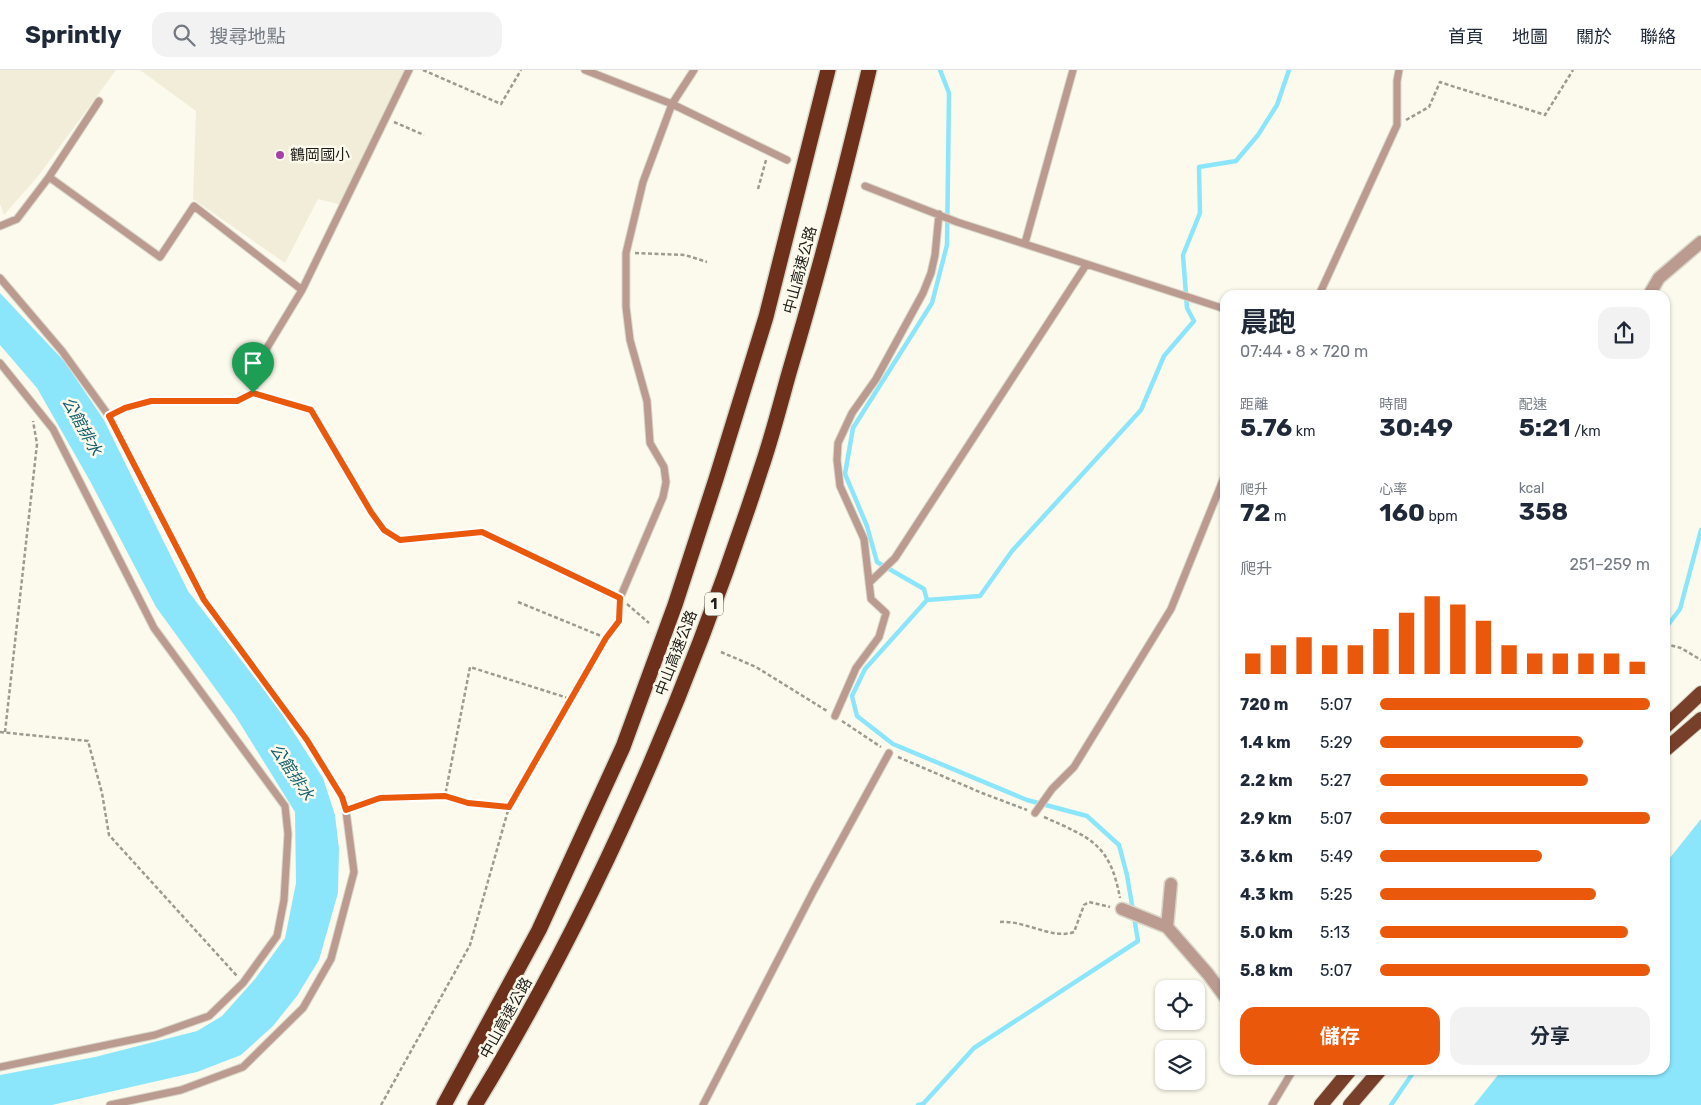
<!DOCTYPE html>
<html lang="zh-TW">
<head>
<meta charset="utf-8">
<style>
  body { margin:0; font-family:Rubik,"Noto Sans TC",sans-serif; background:#f2f2f3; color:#1f2937; height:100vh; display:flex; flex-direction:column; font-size:19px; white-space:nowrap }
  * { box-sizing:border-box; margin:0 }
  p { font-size:16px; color:#747a83 }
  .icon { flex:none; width:28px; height:28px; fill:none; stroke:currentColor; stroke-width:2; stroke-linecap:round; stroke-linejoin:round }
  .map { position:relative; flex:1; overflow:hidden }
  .panel { position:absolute; left:1220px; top:220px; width:450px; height:785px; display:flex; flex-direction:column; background:#fff; border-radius:15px; box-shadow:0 1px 4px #0004 }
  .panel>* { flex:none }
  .tools { position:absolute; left:1155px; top:910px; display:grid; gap:10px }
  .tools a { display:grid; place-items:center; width:50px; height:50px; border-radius:10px; background:#fff; box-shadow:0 1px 4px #0004; font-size:25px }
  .pin { position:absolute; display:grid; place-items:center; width:42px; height:42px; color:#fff; margin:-51px -21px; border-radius:50% 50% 50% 0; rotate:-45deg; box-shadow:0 0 5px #0007 }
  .pin .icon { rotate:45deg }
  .round { display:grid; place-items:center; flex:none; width:52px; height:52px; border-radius:15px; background:#f2f2f3 }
  .summary { display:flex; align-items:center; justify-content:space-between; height:85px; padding:0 20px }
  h1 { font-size:28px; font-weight:700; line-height:38px }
  .stats { display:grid; grid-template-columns:repeat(3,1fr); gap:8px; height:85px; padding:5px 20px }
  .stats div { display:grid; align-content:center }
  .stats b { font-size:25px; font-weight:700 }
  .stats small { font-size:14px; font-weight:400 }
  .stats p { font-size:14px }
  .chart { height:140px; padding:10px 20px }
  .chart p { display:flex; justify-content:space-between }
  .chart svg { width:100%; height:90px; margin-top:5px; stroke:#ea580c; stroke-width:6 }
  .button { display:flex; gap:10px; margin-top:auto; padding:10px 20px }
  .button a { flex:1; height:58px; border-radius:15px; background:#ea580c; color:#fff; font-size:20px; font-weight:700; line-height:58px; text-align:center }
  .button a+a { background:#f2f2f3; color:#1f2937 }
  ul { padding:0 20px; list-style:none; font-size:16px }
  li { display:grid; grid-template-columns:80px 60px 1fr; align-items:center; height:38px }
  li i { height:12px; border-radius:6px; background:#ea580c }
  header { display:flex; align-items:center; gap:30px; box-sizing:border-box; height:70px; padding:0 25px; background:#fff; border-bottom:1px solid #e0e1e3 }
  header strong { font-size:24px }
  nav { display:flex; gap:28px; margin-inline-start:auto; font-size:18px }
  .search { width:350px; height:45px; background:#f2f2f3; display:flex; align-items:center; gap:12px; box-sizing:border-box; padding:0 18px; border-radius:15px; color:#747a83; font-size:19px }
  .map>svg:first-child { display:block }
</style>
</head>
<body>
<header>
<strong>Sprintly</strong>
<div class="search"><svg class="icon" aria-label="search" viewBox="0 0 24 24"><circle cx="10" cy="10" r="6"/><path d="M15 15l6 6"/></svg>搜尋地點</div>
<nav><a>首頁</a><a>地圖</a><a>關於</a><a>聯絡</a></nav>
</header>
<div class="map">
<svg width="1701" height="1035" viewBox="0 0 1701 1035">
  <rect width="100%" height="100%" fill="#fcfaec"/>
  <path fill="#f1edd8" d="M 0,0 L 116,0 L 39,105 L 4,145 L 0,134 Z
    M 140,0 L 406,0 L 342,135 L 318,129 L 285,193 L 193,129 L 196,41 Z"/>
  <path fill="#8be6fb" d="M 0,223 L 64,291 L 104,350 L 188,521 L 278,638 L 323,708 L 335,745 L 339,779 L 338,823 L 319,890 L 297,926 L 273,956 L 241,985 L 197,1002 L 52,1035 L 0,1035 L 0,1005 L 95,987 L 197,961 L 222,946 L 255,909 L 285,868 L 296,813 L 295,742 L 236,647 L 156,537 L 90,411 L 37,318 L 0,275 Z
    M 1701,749 L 1701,1035 L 1474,1035 L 1502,1000 L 1665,1000 L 1665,794 Z"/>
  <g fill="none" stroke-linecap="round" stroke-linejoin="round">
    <path stroke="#8be6fb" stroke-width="4.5" d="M 927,530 L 924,519 L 877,492 L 867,456 L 845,404 L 853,358 L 932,233 L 947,175 L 949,23 L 940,0
      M 1665,559 L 1680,539 L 1701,460
      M 918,1035 L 923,1034 L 974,978 L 1138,871 L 1127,805 L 1119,775 L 1087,746 L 1027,730 L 893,674 L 857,646 L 852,626 L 865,599 L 927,530 L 980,526 L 1012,481 L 1141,340 L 1164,286 L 1194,251 L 1187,238 L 1183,185 L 1200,143 L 1199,97 L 1236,91 L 1258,65 L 1277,35 L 1289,0
      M 1391,1035 L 1415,1000"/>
    <g stroke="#d9d7ca" stroke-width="9">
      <path id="service" d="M 585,0 L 672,34 L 787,90
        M 49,107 L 160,187 L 194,136 L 302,220
        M 865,116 L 957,152 L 1225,239
        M 0,156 L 17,149 L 49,107 L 99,31
        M 1025,173 L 1073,0
        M 0,208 L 62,281 L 109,346 L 204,530 L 307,670 L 342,727 L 346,741 L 354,802 L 331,889 L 303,938 L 243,997 L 181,1020 L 110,1035
        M 1319,225 L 1397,55 L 1397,11 L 1399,0
        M 0,293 L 53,359 L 154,558 L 285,736 L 288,764 L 284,830 L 277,866 L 243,913 L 209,946 L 155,965 L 0,997
        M 109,346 L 125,338 L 151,331 L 237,331 L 253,323 L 259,291 L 302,220 L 409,0
        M 870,512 L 895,488 L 1086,195
        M 620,528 L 663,427 L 666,412 L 664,397 L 650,373 L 647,331 L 630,270 L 626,237 L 626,183 L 643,112 L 672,34 L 694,0
        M 835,646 L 856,598 L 879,567 L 886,543 L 871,529 L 864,469 L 840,416 L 837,390 L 838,373 L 852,343 L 876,309 L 923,223 L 931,203 L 935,185 L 939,144
        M 1035,743 L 1052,719 L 1074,697 L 1171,539 L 1225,405
        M 703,1035 L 814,820 L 889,683
        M 1272,1035 L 1293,1000"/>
    </g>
    <g stroke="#d9d7ca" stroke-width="15">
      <path id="minor" d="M 1649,225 L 1659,208 L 1701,172
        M 1171,814 L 1167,857 L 1208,904 L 1225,927
        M 1122,839 L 1167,857"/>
    </g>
    <g stroke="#d9d7ca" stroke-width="16">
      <path id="trunk" d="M 1665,657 L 1701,623
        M 1665,680 L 1701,649
        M 1321,1035 L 1350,1000
        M 1350,1035 L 1380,1000"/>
    </g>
    <g stroke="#d9d7ca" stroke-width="18">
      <path id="motorway" d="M 444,1035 L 539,860 L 623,677 L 675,535 L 716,409 L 766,247 L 828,0
        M 475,1035 C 596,836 689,621 761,399 C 772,367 780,335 789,303 C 819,202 845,102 869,0"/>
    </g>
    <path stroke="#9c9b91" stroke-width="2.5" stroke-dasharray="4 2.5" stroke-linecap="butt" d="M 423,0 L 501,34 L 521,0
      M 1406,50 L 1429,37 L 1440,12 C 1475,24 1510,33 1545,45 L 1573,0
      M 394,52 L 424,65
      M 758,119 L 766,90
      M 635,183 L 685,185 L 707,192
      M 261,325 L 311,340 L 371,442 L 384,460 L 400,470 L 481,462 L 612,524
      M 518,532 L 606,568
      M 627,534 L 649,553
      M 1665,574 L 1681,578 L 1701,590
      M 721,582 L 756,597 L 827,641
      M 842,651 L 881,677
      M 0,662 L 88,671 L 102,723 L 109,765 L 237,906
      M 5,662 L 37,374 L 33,351
      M 898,687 L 982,723 L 1027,740
      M 445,726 L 468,733 L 509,737
      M 353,738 L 380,728 L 445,726 L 470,597 L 571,629
      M 1044,747 C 1091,768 1110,774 1120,828
      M 1000,852 C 1025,850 1053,870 1074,862 L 1084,835 L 1089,832 L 1110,837
      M 381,1035 L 470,875 L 509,737 L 606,568 L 619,551 L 620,538"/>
    <use href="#service" stroke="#bb9b90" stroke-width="7"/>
    <use href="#minor" stroke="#bb9b90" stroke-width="12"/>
    <use href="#trunk" stroke="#78402a" stroke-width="14"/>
    <use href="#motorway" stroke="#6d311b" stroke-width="15"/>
  </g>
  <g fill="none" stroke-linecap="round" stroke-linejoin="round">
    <g stroke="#fff" stroke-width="10">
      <path id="route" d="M 253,323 L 311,340 L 371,442 L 384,460 L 400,470 L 482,462 L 620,528 L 619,551 L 606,568 L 509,737 L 468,733 L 445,726 L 380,728 L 346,740 L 342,727 L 307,670 L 204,530 L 109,346 L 125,338 L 151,331 L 237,331 Z"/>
    </g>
    <use href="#route" stroke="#ea580c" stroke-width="6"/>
  </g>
  <circle fill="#a542a8" stroke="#fcfaec" stroke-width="2" cx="280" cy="85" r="5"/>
  <g text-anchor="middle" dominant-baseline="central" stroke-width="5" stroke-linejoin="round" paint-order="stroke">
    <rect fill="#fcfaec" stroke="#616058" stroke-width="1" x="705" y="522.5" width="18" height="23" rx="4"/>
    <g font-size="14" font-weight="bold" fill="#1f1e19">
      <text x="714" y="534">1</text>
    </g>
    <g font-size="15" fill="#1f1e19" stroke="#fcfaec" text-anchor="start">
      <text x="290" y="85">鶴岡國小</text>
    </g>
    <g font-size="15" fill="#1f1e19" stroke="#fcfaec">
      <text transform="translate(800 200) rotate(-75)">中山高速公路</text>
      <text transform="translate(676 583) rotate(-69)">中山高速公路</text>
      <text transform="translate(506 948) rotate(-61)">中山高速公路</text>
    </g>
    <g font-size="16" font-style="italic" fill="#166170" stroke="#fcfaec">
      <text transform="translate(82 356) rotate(61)">公館排水</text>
      <text transform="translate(292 702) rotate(56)">公館排水</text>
    </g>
  </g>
</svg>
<div class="tools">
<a><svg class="icon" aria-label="locate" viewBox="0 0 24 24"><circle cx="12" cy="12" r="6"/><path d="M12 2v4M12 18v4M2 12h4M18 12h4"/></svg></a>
<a><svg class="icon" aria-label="layers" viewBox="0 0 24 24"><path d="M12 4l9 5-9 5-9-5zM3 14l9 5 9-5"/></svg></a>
</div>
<div class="pin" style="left:253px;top:323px;background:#1e9e55"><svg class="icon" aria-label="arrive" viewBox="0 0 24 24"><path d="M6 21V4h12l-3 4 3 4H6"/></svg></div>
<section class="panel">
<div class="summary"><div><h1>晨跑</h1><p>07:44 · 8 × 720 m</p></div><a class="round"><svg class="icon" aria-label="share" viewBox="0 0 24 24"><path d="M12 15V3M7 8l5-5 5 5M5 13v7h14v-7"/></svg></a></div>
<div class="stats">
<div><p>距離</p><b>5.76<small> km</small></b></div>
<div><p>時間</p><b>30:49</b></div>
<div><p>配速</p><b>5:21<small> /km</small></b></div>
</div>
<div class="stats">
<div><p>爬升</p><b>72<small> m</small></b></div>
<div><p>心率</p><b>160<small> bpm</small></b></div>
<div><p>kcal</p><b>358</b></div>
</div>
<div class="chart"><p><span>爬升</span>251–259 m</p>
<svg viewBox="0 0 160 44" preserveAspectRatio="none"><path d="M5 44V34M15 44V30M25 44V26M35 44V30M45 44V30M55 44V22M65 44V14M75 44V6M85 44V10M95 44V18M105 44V30M115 44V34M125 44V34M135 44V34M145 44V34M155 44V38"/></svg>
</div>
<ul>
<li><b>720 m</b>5:07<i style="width:100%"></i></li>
<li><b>1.4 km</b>5:29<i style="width:75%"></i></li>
<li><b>2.2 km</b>5:27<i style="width:77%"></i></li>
<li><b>2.9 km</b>5:07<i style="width:100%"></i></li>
<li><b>3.6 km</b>5:49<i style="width:60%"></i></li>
<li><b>4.3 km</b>5:25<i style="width:80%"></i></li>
<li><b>5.0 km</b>5:13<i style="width:92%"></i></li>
<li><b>5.8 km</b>5:07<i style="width:100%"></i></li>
</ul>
<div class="button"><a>儲存</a><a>分享</a></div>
</section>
</div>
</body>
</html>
